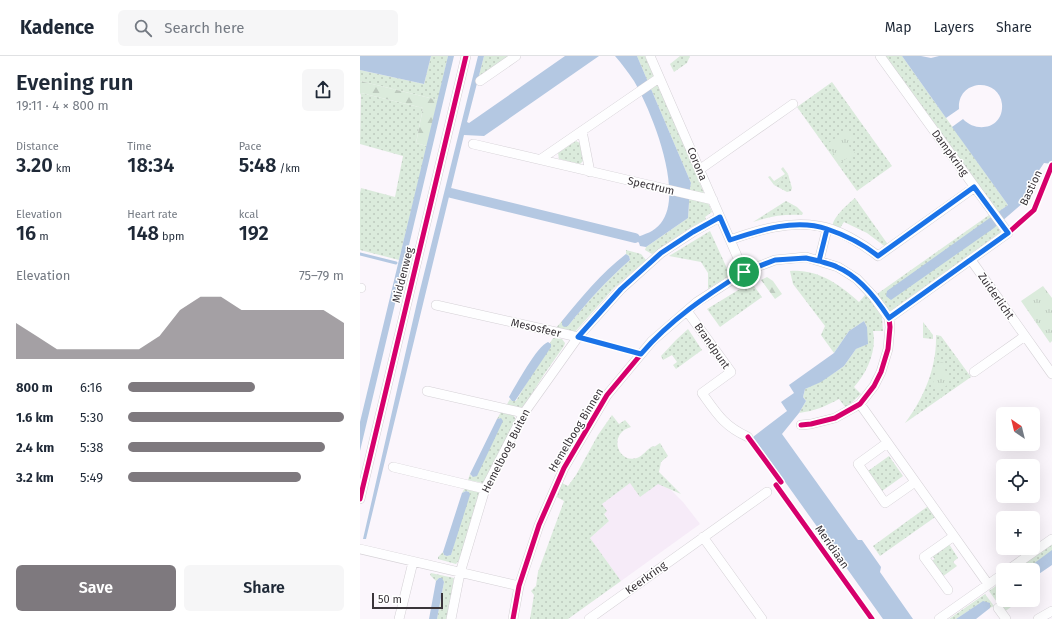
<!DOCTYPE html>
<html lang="en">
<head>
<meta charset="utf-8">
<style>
  body { margin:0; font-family:"Fira Sans",sans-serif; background:#f6f6f7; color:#1f2937; height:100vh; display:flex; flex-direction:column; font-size:15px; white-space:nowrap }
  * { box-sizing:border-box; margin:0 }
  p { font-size:13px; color:#747a83 }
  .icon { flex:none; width:22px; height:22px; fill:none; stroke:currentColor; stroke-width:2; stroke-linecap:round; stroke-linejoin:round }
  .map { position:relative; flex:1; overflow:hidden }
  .side { display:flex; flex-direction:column; background:#fff; width:360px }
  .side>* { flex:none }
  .needle { width:26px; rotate:325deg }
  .fabs { position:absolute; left:636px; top:351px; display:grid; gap:8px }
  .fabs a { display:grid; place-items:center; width:44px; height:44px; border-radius:6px; background:#fff; box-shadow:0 4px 16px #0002; font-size:20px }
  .scale { position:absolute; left:12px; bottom:10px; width:71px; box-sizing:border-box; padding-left:4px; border:2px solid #3a353a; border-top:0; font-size:11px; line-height:14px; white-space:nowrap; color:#3a353a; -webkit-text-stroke:3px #fff; paint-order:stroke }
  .pin { position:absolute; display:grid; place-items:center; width:34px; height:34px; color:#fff; margin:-17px; border:2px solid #fff; border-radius:50%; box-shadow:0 1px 4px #0007 }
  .round { display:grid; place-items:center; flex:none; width:42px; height:42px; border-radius:6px; background:#f6f6f7 }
  .summary { display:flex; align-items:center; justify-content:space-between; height:68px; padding:0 16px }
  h1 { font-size:22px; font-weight:600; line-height:30px }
  .figures { display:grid; grid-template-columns:repeat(3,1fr); gap:6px; height:68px; padding:4px 16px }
  .figures div { display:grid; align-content:center }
  .figures b { font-size:20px; font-weight:600 }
  .figures small { font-size:11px; font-weight:400 }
  .figures p { font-size:11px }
  .chart { height:112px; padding:8px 16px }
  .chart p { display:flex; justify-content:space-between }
  .chart svg { width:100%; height:72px; margin-top:4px; fill:#7e797e; opacity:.7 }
  .cta { display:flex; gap:8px; margin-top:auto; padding:8px 16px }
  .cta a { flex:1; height:46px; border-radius:6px; background:#7e797e; color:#fff; font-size:16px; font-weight:600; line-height:46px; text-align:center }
  .cta a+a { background:#f6f6f7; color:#1f2937 }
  ul { padding:0 16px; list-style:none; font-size:13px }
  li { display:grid; grid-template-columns:64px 48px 1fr; align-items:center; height:30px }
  li i { height:10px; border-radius:5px; background:#7e797e }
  header { display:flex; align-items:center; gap:24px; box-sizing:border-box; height:56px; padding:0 20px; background:#fff; border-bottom:1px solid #e0e1e3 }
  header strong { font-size:19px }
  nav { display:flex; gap:22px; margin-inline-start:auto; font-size:14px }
  .search { width:280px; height:36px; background:#f6f6f7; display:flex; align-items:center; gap:10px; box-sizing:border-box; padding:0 14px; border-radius:6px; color:#747a83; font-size:15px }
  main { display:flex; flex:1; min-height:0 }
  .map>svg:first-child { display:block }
</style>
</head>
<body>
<header>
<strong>Kadence</strong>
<div class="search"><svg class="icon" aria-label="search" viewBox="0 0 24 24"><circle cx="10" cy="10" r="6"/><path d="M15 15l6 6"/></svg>Search here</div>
<nav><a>Map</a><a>Layers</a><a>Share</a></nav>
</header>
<main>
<section class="side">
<div class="summary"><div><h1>Evening run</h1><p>19:11 · 4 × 800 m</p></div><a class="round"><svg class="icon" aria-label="share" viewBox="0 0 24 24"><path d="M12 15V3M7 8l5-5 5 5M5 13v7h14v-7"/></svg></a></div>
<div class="figures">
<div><p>Distance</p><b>3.20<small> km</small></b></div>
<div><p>Time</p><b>18:34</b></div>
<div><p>Pace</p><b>5:48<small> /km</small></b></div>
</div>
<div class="figures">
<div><p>Elevation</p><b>16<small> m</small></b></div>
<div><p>Heart rate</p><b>148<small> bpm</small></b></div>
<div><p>kcal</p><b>192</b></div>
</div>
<div class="chart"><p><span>Elevation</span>75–79 m</p>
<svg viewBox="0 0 160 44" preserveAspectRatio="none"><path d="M0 44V22L10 30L20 38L30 38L40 38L50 38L60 38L70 30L80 14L90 6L100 6L110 14L120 14L130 14L140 14L150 14L160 22V44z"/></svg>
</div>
<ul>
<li><b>800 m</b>6:16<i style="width:59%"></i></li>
<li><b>1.6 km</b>5:30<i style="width:100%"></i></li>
<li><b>2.4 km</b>5:38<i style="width:91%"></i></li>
<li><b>3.2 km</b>5:49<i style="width:80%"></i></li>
</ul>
<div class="cta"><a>Save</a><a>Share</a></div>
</section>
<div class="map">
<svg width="692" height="563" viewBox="0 0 692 563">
  <defs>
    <pattern id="grass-dots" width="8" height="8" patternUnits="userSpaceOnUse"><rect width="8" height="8" fill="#dbebdc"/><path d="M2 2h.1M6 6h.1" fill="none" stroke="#bdcabe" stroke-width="1.8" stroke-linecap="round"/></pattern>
    <pattern id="forest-firs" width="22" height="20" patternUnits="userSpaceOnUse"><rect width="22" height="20" fill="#dbebdc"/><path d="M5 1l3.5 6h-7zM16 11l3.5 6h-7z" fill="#bdcabe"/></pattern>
    <pattern id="park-tufts" width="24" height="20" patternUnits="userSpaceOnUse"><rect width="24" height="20" fill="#dbebdc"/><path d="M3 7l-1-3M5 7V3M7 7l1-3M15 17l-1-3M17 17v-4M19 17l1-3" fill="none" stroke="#bdcabe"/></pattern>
  </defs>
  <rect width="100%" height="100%" fill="#fbf6fc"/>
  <path fill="#f6ebf8" d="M 270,427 L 296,430 L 298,427 L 302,428 L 311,434 L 323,446 L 340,468 L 261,525 L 230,482 L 249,465 L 244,457 L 242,448 Z"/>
  <path fill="url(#grass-dots)" d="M 71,0 L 88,0 L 78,44 L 0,25 L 0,14 L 64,28 Z
    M 124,0 L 150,0 L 118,23 Z
    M 277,0 L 286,0 L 352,156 L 345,161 L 346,163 L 325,175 L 292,198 L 285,194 L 286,191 L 328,162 L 330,132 L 331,127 Z
    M 320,0 L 330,0 L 327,7 L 314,16 L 310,8 Z
    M 525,0 L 542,0 L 648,149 L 637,157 Z
    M 472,26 L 532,110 L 497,135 L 437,51 Z
    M 1,37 L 63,52 L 56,87 L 67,90 L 39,204 L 0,194 L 0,137 L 1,132 L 35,141 L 43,100 L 0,88 Z
    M 216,85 L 220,87 L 223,105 L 220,108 L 199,103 L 198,97 Z
    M 428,118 L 432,132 L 431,135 L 427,136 L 414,129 Z
    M 495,142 L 529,190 L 527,192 L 507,177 L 484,166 L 478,175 C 477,174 474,170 473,170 C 471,163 490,146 495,142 Z
    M 426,145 L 437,151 L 443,157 L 442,159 C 423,158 411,160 393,166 Z
    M 629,159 L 641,176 L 529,256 L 517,238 Z
    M 350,175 L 370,219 L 348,233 L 348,217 L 341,206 L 309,200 Z
    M 266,194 L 281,198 L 286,204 L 254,232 L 213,278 L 195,273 L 202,265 L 202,269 L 208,270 C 227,246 247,224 270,204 L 269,200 L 266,198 Z
    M 430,215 C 458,213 479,228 499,246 L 506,238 L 522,261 L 523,275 L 513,275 C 517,294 507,317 494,331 L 501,338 L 486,352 L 479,343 C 466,350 455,355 439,357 L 446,345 L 443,341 L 445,333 L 461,325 L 477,315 L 484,310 L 496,293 L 507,288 L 507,271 L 504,265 L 489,275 L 474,297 L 461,279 L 465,270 L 433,228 Z
    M 386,219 L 402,241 L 360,271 L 347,253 L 380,233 L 376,226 Z
    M 563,266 L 573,279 L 573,283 L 563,282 Z
    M 328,273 L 342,294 L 316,313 L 313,309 L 317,306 L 312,299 L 303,304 L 301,300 L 316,284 Z
    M 576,279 L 581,280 L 611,321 L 545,367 C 564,342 577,311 576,279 Z
    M 193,282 L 202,283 L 205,287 L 204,290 L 185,317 L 164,350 L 161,352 L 146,350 L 150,343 L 152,345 L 156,345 Z
    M 141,356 L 153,358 L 156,364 L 123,427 L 108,424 L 110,418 L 112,421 L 141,362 L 137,363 Z
    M 252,359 L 259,368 L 265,364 L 271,371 C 248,377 257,408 277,402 C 283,400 287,393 293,390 L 294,391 L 300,387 L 308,400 L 301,406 L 299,416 L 321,438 L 298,428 L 280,441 L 270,427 L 242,448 L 247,455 L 244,458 L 249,465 L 230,482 L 261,525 L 208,563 L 170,563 L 174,539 L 171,535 L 176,530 L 178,516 L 204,445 L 193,439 L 200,426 L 208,430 L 216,419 L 238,379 Z
    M 529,400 L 543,420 L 522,435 L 508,415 Z
    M 106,430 L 120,435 L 100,503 L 96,508 L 78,503 L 78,501 L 83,496 L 84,499 L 87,500 L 91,499 L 109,436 L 106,435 L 102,437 Z
    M 571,448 L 578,459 L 520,500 L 513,490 Z
    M 589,488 L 598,502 L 593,506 L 597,510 L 582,521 L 571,505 L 575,503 L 572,500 Z
    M 692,488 L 692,495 L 665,514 L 656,514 Z
    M 71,517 L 94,522 L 87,563 L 77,563 L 84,526 L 79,522 L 76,525 L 70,519 Z
    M 643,523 L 643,530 L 636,535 L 639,544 L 647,544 L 651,551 L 644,556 L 629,535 L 640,527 L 640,526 Z
    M 625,538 L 634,550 L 630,552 L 627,547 L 622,546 L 596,563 L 589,563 Z"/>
  <path fill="url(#forest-firs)" d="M 0,25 L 78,44 L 67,90 L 56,87 L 63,52 L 1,37 L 0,39 Z
    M 423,111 L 428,118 L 414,129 L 408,121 L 410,120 L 414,125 L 425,118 L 421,113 Z
    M 407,221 L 413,225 L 422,238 L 415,243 L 401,224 Z"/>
  <path fill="url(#park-tufts)" d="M 487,74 L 494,85 L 488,89 L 495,97 L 480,107 L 467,88 Z
    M 683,230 L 692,242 L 692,285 L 690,287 L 661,245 Z
    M 583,306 L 589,328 L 577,336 L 573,327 L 578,307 Z"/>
  <path fill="#b4c8e2" d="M 0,0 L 71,0 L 64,28 L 0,14 Z
    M 88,0 L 94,0 L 0,395 L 0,366 Z
    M 118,0 L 124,0 L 107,66 L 109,67 L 205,0 L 239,0 L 124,80 L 104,79 L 6,483 L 3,483 L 58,242 Z
    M 255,0 L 277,0 L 331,127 L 330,132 L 328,162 L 286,191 L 280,190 L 279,187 L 275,182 C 285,178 294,176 301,167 C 325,137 291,54 274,25 C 268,16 262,8 255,0 Z
    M 542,0 L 561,0 L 571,2 L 579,0 L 692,0 L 692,108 L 684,107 L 676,119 L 671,140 L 634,172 L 531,244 L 526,240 L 527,235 L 648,149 L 592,71 L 603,63 C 617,78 644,72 642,48 C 639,21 597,23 599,53 L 586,62 Z
    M 266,198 L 269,200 L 270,204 C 247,224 227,246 208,270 L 204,271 L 202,269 L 202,265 C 221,242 241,217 266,198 Z
    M 504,265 L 507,271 L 508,288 L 496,293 L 484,310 L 477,315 L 461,326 L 445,333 L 443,341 L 446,345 L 439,357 L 422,378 L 498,484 L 502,484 L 521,511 L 520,516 L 553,563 L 523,563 L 393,381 L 427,355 L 421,346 L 434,337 L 429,329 L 474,297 L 489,275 Z
    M 188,286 L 191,288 L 191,291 L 155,345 L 152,345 L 149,341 C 156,329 177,290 188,286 Z
    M 141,362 L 143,365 L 117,420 L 113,421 L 110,418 L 137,363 Z
    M 106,435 L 109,436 L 110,439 L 91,499 L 87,500 L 84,499 L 83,496 L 102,437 Z
    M 692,494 L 692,509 L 673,522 L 673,514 L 665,514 Z
    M 79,522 L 82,522 L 84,526 L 77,563 L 69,563 L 76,525 Z
    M 643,530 L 643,544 L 646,544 L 641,545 L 636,543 C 636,536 636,534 643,530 Z
    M 623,545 L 630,547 L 630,552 L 616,563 L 596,563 Z"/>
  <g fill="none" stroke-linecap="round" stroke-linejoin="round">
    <path stroke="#b4c8e2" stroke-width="3" d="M 0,198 L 36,207"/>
    <path stroke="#b4c8e2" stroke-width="10" d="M 91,137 L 275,182"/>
    <g stroke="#d5d1d6" stroke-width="10">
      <path id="minor" d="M 290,0 L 384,216
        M 520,0 L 648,177 L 529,262
        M 120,25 L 156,0
        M 222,75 L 230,116
        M 113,88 L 353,144
        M 181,103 L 299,22
        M 339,114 L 433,48
        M 370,184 C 398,174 428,165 458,170 C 477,172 503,188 518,200 L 615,131
        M 611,204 L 692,318
        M 459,205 L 467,173
        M 0,232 L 1,232
        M 76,249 L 218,281
        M 327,255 L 371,316 L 342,337 C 357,358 364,370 388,381
        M 614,316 L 665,280
        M 67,335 L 164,357
        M 500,348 L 628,528
        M 527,387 L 498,408 L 525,447 L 555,426
        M 33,411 L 125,433
        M 0,443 L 106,0
        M 343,481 L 402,563
        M 0,493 L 159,530
        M 648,514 L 692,483
        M 588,534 L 564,501 L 594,480
        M 638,552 L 646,563
        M 39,563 L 53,506
        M 91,563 L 100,517 L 125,433 L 164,357 L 218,281 L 261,233 L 301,197 L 333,176 L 360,161
        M 153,563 L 159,530 L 179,469 L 204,412 L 247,339 L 292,285 L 337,246 L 384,216 L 415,204 L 446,201 L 478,211 L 497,223 L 513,240 L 526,258 L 529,262 L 530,271 L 528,293 L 521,316 L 514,330 L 500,348 L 475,362 L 451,368 L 441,369
        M 229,563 L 407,436
        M 579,563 L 643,518
        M 678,563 L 692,555"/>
    </g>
    <use href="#minor" stroke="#fefeff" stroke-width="9"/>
    <g stroke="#fff" stroke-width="8">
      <path id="cycleway" d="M 648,177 L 674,154 L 692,109
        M 218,281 L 281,298
        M 388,381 L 421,426
        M 416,429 L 512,563
        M 0,443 L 106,0
        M 153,563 L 159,530 L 179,469 L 204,412 L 247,339 L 292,285 L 337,246 L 384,216 L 415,204 L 446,201 L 478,211 L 497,223 L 513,240 L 526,258 L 529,262 L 530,271 L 528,293 L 521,316 L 514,330 L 500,348 L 475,362 L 451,368 L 441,369"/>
    </g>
    <use href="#cycleway" stroke="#d6006c" stroke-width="5"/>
  </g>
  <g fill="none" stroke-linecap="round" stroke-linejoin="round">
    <g stroke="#fff" stroke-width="8">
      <path id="route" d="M 384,216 C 347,239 310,264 281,298 L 218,281 L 261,233 L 301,197 L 333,176 L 360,161 L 370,184 C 400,174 436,162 467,173 L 459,205 C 465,207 471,208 477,211 C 499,220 516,242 529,262 L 648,177 L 614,131 L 518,200 C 503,188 485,179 467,173 L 459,205 L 446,202 L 415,204 L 384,216"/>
    </g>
    <use href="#route" stroke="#1a73e8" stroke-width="5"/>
  </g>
  <g text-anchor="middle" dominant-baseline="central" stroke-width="3" stroke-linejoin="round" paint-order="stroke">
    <g font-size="11" fill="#3a353a" stroke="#fff">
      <text transform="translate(590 97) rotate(54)">Dampkring</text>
      <text transform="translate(337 108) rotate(67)">Corona</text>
      <text transform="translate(291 130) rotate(13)">Spectrum</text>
      <text transform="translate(671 132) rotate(-65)">Bastion</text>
      <text transform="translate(43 219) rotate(-76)">Middenweg</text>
      <text transform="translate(636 240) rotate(55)">Zuiderlicht</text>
      <text transform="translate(176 272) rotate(13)">Mesosfeer</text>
      <text transform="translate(352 290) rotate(55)">Brandpunt</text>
      <text transform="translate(216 374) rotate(-59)">Hemelboog Binnen</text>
      <text transform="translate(146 395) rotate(-63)">Hemelboog Buiten</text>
      <text transform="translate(472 491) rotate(55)">Meridiaan</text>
      <text transform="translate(286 522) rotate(-36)">Keerkring</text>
    </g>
  </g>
</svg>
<div class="fabs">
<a><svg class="needle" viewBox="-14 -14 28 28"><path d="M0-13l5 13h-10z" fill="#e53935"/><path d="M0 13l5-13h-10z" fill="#747a83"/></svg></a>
<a><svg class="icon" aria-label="locate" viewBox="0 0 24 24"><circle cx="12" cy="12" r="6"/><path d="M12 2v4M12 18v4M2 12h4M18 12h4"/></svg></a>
<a>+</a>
<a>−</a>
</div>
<div class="scale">50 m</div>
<div class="pin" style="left:384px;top:216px;background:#1e9e55"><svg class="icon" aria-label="arrive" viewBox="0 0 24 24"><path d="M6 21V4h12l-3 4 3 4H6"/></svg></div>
</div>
</main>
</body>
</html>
